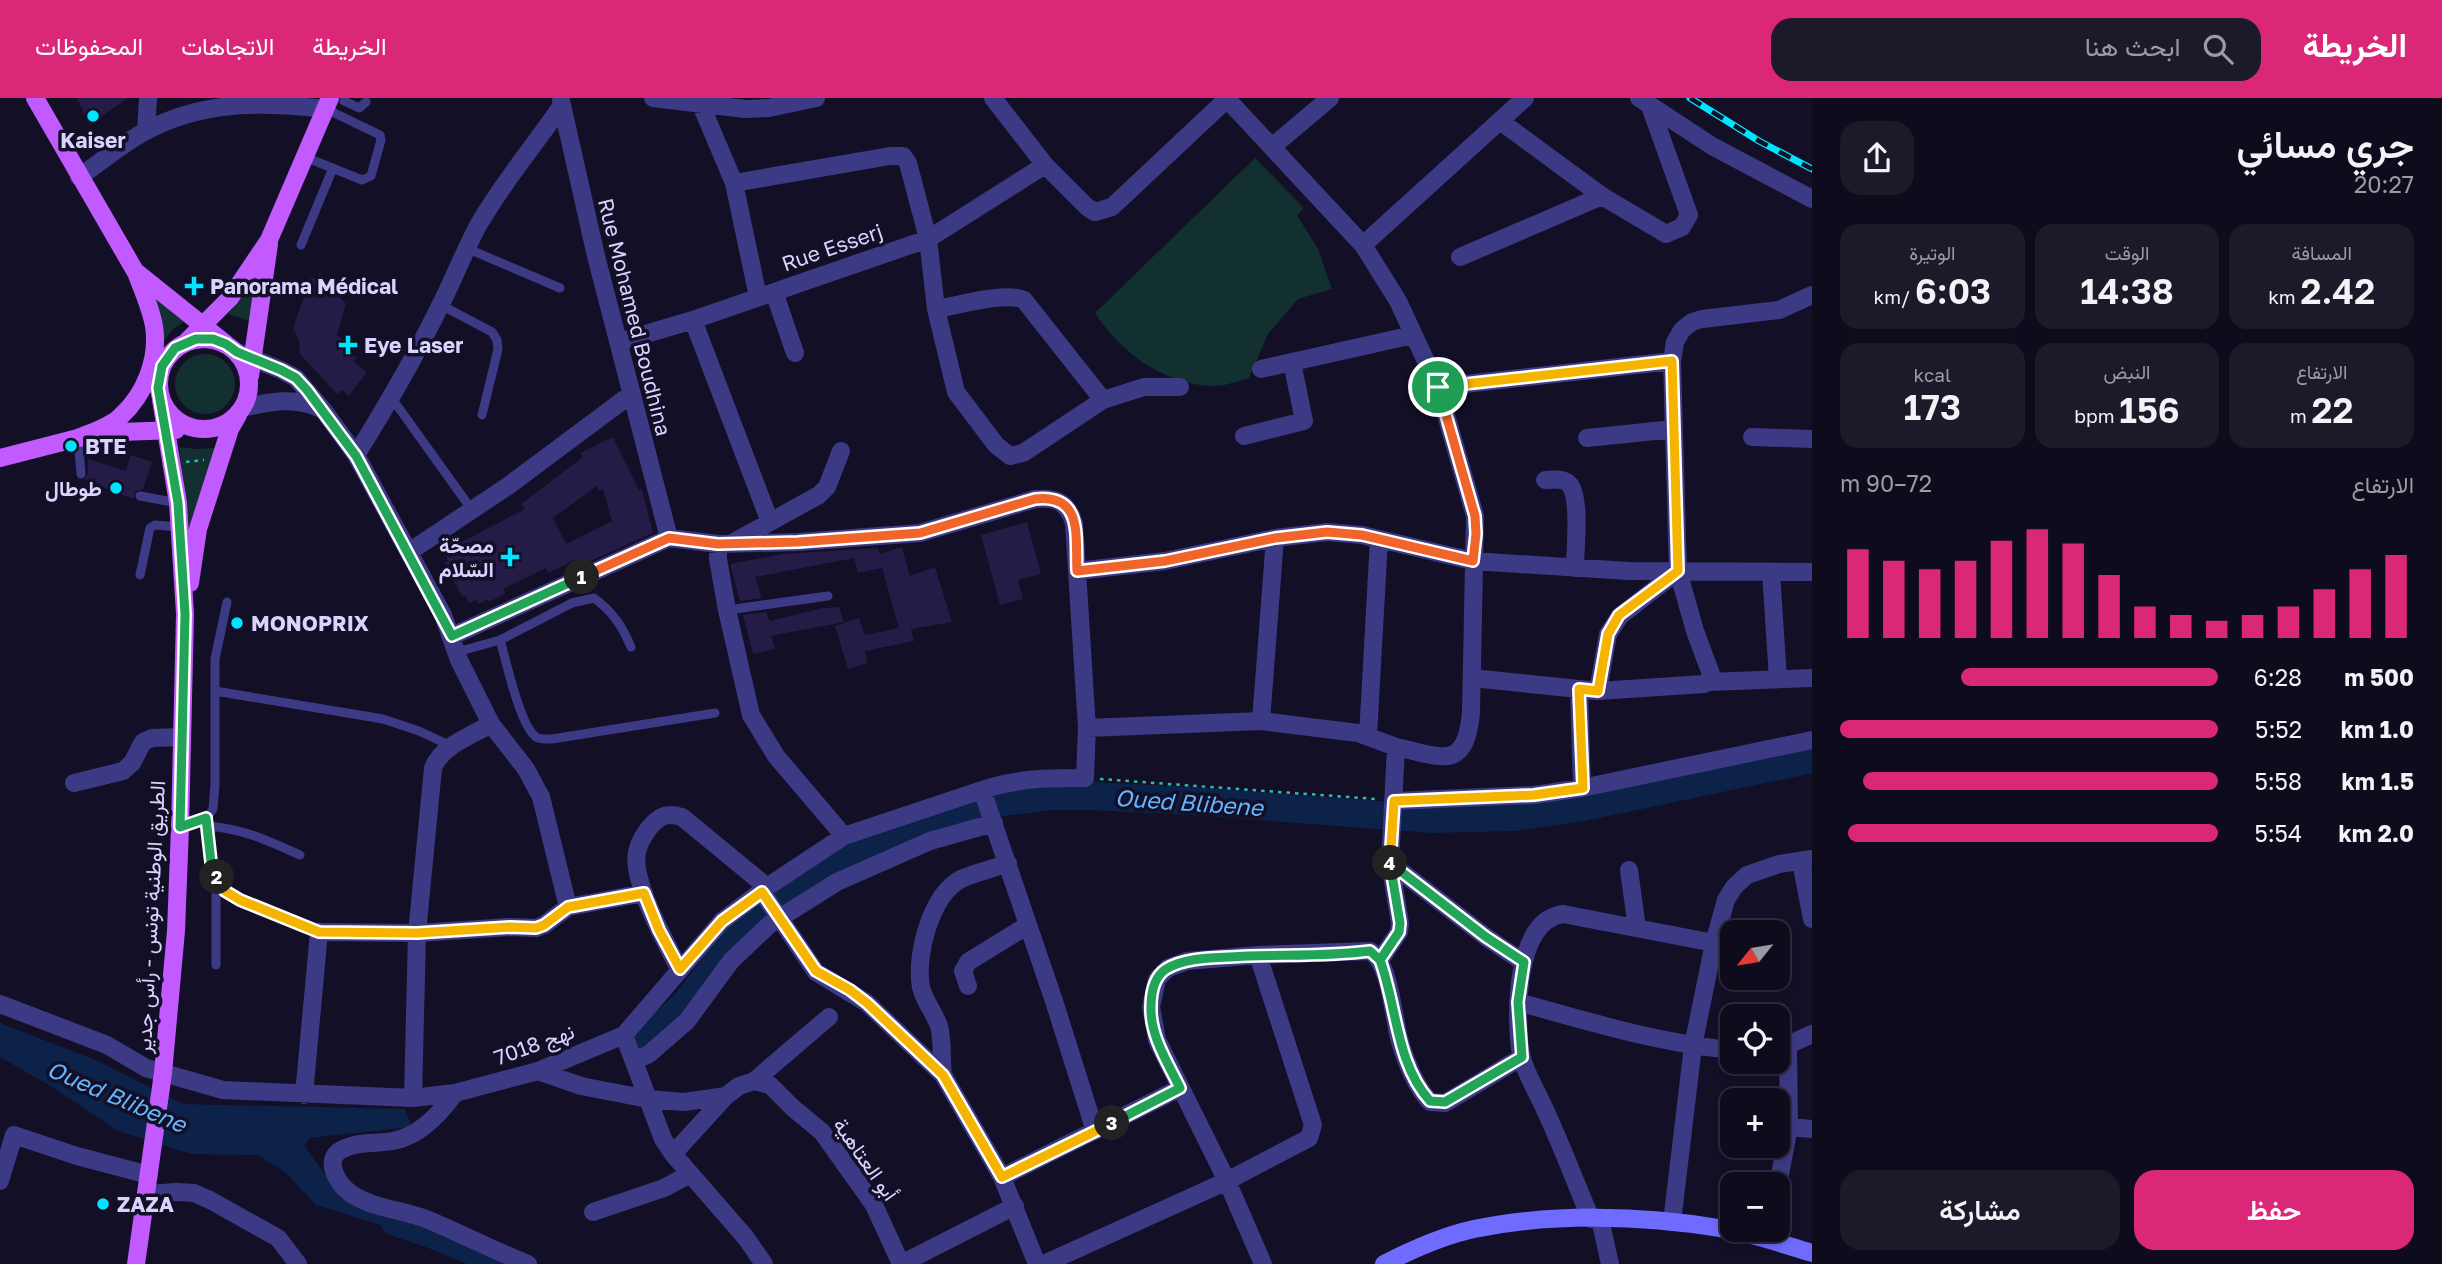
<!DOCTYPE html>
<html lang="ar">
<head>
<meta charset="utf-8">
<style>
  body { margin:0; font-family:"Golos Text",Vazirmatn,sans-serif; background:#1c1929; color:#f1f3f6; direction:rtl; height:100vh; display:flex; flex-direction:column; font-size:26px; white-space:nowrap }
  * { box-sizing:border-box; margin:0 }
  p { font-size:23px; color:#9b9ba3 }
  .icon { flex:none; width:38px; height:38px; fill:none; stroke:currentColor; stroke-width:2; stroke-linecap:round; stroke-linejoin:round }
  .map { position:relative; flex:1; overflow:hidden; direction:ltr }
  .side { display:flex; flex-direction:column; background:#0e0b1c; width:630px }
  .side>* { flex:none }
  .needle { width:46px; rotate:240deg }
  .controls { position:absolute; left:1720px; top:822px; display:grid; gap:14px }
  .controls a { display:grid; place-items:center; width:70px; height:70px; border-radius:14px; background:#0e0b1c; box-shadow:0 4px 10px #0003,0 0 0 2px #2e2b3b; font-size:35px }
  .pin { position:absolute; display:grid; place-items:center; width:60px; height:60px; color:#fff; margin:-30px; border:4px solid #fff; border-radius:50%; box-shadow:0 2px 7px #0007 }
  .km { position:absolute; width:35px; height:35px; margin:-18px; border-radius:50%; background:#222; color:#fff; font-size:19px; line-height:35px; text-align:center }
  .round { display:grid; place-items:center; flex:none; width:74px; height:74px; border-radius:21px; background:#1c1929 }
  .summary { display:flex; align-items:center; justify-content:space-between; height:119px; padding:0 28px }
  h1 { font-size:38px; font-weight:600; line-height:52px }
  .metrics { display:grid; grid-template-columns:repeat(3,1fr); gap:10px; height:119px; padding:7px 28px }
  .metrics div { display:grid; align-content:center; border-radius:18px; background:#1c1929; text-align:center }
  .metrics b { font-size:35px; font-weight:600 }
  .metrics small { font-size:19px; font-weight:400 }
  .metrics p { font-size:19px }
  .chart { height:196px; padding:14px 28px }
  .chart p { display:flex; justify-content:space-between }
  .chart svg { width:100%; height:126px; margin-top:7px; stroke:#db2777; stroke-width:6 }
  .action { display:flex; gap:14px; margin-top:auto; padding:14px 28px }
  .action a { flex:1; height:80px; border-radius:21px; background:#db2777; color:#fff; font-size:28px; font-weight:600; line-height:80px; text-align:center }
  .action a+a { background:#1c1929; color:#f1f3f6 }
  ul { padding:0 28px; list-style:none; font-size:23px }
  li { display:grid; grid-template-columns:112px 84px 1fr; align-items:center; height:52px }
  li i { height:18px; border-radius:9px; background:#db2777 }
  header { display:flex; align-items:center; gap:42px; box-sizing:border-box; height:98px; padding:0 35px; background:#db2777; color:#fff }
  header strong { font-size:33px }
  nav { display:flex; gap:38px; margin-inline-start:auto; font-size:24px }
  .search { width:490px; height:63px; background:#1c1929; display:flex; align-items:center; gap:18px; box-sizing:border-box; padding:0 24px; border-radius:21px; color:#9b9ba3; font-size:26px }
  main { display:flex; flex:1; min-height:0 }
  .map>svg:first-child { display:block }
</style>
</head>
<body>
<header>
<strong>الخريطة</strong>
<div class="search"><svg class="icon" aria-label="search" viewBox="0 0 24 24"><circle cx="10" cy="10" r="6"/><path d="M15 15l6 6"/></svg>ابحث هنا</div>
<nav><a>الخريطة</a><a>الاتجاهات</a><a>المحفوظات</a></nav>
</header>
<main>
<section class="side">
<div class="summary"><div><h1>جري مسائي</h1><p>20:27</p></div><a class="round"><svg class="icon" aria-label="share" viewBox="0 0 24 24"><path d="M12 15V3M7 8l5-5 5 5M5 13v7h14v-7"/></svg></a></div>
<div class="metrics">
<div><p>المسافة</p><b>2.42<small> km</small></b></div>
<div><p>الوقت</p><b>14:38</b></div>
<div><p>الوتيرة</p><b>6:03<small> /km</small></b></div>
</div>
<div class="metrics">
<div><p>الارتفاع</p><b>22<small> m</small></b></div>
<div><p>النبض</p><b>156<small> bpm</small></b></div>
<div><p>kcal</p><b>173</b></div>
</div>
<div class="chart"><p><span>الارتفاع</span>72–90 m</p>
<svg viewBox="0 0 160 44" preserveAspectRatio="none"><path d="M5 44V13M15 44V17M25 44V20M35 44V17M45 44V10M55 44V6M65 44V11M75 44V22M85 44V33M95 44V36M105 44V38M115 44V36M125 44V33M135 44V27M145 44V20M155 44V15"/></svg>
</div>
<ul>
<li><b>500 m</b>6:28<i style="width:68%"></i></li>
<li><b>1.0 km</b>5:52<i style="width:100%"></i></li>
<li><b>1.5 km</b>5:58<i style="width:94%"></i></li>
<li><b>2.0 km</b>5:54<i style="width:98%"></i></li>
</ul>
<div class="action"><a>حفظ</a><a>مشاركة</a></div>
</section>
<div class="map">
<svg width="1812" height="1166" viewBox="0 0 1812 1166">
  <rect width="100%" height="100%" fill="#130f26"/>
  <path fill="#12302f" d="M 1255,60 L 1304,110 L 1297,117 L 1318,151 L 1332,191 L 1298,201 L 1268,236 L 1249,280 C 1238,283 1223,289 1212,288 C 1163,286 1120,254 1095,215 Z
    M 246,195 L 254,199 L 250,223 L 228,216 Z
    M 152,197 L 184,224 L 174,230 L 162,245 Z
    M175 286a30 30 0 1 1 60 0a30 30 0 1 1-60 0Z
    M 179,349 L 196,351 L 215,350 L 190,434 Z"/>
  <path fill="#0c2248" d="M 0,925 L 98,963 L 183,1006 L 405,1011 L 412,1029 L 309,1040 L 305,1049 L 332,1086 L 435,1128 L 429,1142 L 316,1107 L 285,1074 L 258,1057 L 191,1056 L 118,1033 L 57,992 L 0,959 Z"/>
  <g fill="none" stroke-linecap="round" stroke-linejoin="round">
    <path stroke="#0c2248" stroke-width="28" d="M 643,943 L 684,907 L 735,841 L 827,771 L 867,751 L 1002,704 L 1052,698 L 1092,698 L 1192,703 L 1432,721 L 1515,719 L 1578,710 L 1812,661
      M 395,1124 L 431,1136 L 504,1166"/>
  </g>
  <path fill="#241b47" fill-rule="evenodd" d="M 77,0 L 128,0 L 89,27 Z
    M 319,174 L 346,206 L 337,237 L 354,250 L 350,255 L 357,260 L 354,264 L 367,274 L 349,298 L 342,292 L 337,296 L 300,256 L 299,243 L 293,230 L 311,180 L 317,181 Z
    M 613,339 L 639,392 L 642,391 L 653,435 L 577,469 L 574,462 L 548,475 L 546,470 L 503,491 L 505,496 L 489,504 L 487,501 L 479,506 L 477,502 L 469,505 L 465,497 L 462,499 L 445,465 L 448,463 L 445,456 L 454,452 L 452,449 L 525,411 L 521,406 L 583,359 L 580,355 ZM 597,388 L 599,393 L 603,391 L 612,423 L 566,446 L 553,420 Z
    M 131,357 L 152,364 L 143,391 L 135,393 L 134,401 L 84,382 L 88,376 L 88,361 L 126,373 Z
    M 1027,424 L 1041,476 L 1018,482 L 1023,501 L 1000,507 L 981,437 Z
    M 902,449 L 910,478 L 935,469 L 952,524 L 911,531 L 914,543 L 865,553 L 867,565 L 848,571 L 835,528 L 859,520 L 865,537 L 899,530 L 882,470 L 858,475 L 854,460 L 755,479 L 762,500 L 740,503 L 730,466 L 783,456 L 878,450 L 880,456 Z
    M 839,509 L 844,524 L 771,538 L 775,551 L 753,556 L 743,517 L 766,514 L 770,523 L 823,510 Z"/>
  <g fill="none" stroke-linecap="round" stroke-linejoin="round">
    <path stroke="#2fb8b0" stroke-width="2.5" stroke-dasharray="3.5 5" stroke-linecap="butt" d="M 186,364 L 204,362
      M 1100,681 L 1376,701"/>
    <path stroke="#3d3a85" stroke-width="9" d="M 344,3 L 359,10 L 366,4
      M 305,59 L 362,82 L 371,78 L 381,42 L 380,37 L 326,11
      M 301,147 L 333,70
      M 466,150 L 560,190
      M 441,207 L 492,234 L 497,242 L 498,251 L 482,317
      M 391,299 L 472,412
      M 78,340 L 81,376
      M 140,398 L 178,405
      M 140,477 L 150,430 L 155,427 L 179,429
      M 727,512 L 828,498
      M 500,542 C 506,562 520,628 536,639 C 541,642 546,641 552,641 L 715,615
      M 457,554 L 500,542 L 572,505 L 594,500 C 613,514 622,528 631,549
      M 215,593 L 383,621 L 419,633 L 451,648
      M 206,721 L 211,764 L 225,793 L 240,802 L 319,834
      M 207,728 C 244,731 267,742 300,757
      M 180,729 L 206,721 L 213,711 L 215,686 L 215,561 L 227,504
      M 216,779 L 216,867"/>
    <path stroke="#3d3a85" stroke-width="18" d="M 653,0 L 745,11 L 769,10 L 816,0
      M 993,0 L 1045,67 L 1087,109 L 1095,114 L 1112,109 L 1227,1
      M 1226,0 L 1363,147 L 1398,203 L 1438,289 L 1475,418 L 1471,615 C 1465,675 1441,658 1396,649 L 1390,765 L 1486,839 L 1523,864
      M 1639,0 L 1712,48 L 1812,101
      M 562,7 L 596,158 L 669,440
      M 701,7 L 734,85 L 758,199
      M 1500,23 L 1602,98 L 1666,136 L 1682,129 L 1689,117 L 1650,8
      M 146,33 L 148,0
      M 1273,48 L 1330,0
      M 79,79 C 101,64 123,45 146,33 C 204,2 263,4 326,11
      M 734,85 L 890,58 L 903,58 L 908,65 L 928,141 L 936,211 L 956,294 L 996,347 L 1010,358 L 1023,355 L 1103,302 L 1144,289 L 1180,289
      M 1363,147 L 1525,0
      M 1460,159 L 1602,98
      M 774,194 L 795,255
      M 936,211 C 956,208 1006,193 1024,202 L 1103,302
      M 693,222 L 770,424
      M 619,244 L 693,222 L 928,141 L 1045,67
      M 237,254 L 281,272 L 296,280 L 324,313 L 356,357 L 443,517 L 459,562 L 491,626 L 526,671 L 541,699 L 568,809
      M 1261,271 L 1413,237
      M 1438,289 L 1672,263
      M 242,310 C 269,304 295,298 321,311
      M 1244,338 L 1304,323 L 1292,264
      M 1752,339 L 1812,341
      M 1587,340 L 1674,331
      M 356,357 C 386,309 415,259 440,208 C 454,181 464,153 479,126 C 503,84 535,47 562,7 L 561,3
      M 1545,382 C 1553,382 1564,379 1570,387 C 1581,402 1575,451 1575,470
      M 734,444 L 819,397 L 827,389 L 841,353
      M 718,446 L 718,461 L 727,512 L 751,617 L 776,658 L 844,738 L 982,692 L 1054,903 L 1095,1033
      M 409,454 L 508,388 L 630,297
      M 1077,473 L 1165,463 L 1275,440 L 1327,434 L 1362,437 L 1473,463 L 1629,473 L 1812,474
      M 1771,474 L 1778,581
      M 452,538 L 669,440 L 718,446 L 798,444 L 920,435 L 1035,401 C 1057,399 1067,404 1074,425 L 1087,630 L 1085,680 C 1048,680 1017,680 982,692
      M 1472,580 L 1598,593 L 1704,586 L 1708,584 L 1711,576 L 1695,533 L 1678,473 L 1672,263 L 1675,244 L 1682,232 L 1692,224 L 1702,221 L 1779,212 L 1812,197
      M 1708,584 L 1812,580
      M 1579,591 L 1582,690
      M 1598,593 L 1608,536 L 1620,518 L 1678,473
      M 1261,623 L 1275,440
      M 1087,630 L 1261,623 L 1358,635 L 1396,649
      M 1368,638 L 1379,441
      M 74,685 L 123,673 L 132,665 L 143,644 L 152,640 L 182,639
      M 1394,703 L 1534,697 L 1582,690 L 1812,642
      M 1801,764 L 1812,821
      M 1629,772 L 1637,830
      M 762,794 L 816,874 L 867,905 L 943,977 L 1002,1079 L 1037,1166
      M 1258,857 L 1187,863 L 1168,870 L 1157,881 L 1151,909 L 1157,942 L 1227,1083 L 1263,1166
      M 1380,862 L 1399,834 L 1400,825 L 1390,765
      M 679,871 C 666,844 631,783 637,754 C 639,744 644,737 649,730 C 659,718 667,714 682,719 L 767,789
      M 968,888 L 963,873 L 968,864 L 1028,827
      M 1518,904 C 1589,924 1659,945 1732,952
      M 0,906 L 107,947 L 146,970 L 223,992 L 413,1000 L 455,995 L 538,973 L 624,937 L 722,823 L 767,789 L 844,738
      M 624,937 L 663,1041 L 673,1056 L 746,1140 L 764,1166
      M 1778,949 L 1788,947 L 1812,936
      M 634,963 L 649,956 L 687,923 L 731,863 L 770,826 L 837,784 L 930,743 L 994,725
      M 538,973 L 581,988 L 648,1001 L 684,1004 L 726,998 L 739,988 L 754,983 L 770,987 L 793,1010 L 822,1034 L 874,1107 L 901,1166
      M 943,977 C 941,962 943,942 939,928 C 934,914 924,903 921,889 C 915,857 931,797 961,781 C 976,774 993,771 1008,765
      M 754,983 L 829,919
      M 455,995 C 440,1016 420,1038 393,1043 C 376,1046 357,1043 341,1052 C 323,1062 338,1086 350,1095 C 373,1111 406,1112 431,1123 C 464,1137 495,1153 528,1166
      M 304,997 L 319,834 L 417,835 L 510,829 L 536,830 L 544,827 L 568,809 L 644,795
      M 413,1000 L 417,835 L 433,670 C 441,648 471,638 491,626
      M 1789,1029 L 1812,1031
      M 673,1056 L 726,998
      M 1002,1079 L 1180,990
      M 0,1083 L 14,1037 L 77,1058 L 149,1077
      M 1778,1087 L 1789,1029 L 1788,947
      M 146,1096 L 177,1094 L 194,1095 L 210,1102 L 278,1140 L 298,1166
      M 593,1114 L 664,1090 L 690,1076
      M 1591,1121 C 1576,1086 1563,1051 1547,1016 C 1540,999 1525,975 1521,957 C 1515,920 1514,823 1563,816 L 1714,845
      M 1600,1121 L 1610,1166
      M 1672,1124 L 1693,948 L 1714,845 L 1726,802 L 1734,789 L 1747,777 L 1779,766 L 1812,761
      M 901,1166 L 1015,1108
      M 1044,1166 L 1227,1083 L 1309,1040 L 1313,1027 L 1258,857 L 1370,853 C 1390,865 1393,917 1399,940 C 1405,962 1415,987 1430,1004 L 1445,1005 L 1522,959"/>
    <path stroke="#6f6bff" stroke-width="18" d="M 1384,1166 C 1413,1151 1442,1138 1474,1131 C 1550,1115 1643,1117 1719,1130 C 1751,1135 1782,1146 1812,1155"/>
    <path stroke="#c25bff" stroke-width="18" d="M 35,0 L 135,173 L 226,246
      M159 286a45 45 0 1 1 90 0a45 45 0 1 1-90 0Z
      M 185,245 L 230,200 L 269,142 L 330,0
      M 250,278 L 269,146
      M 78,340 C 92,334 110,329 121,318 C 145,296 159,261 154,228 C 151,211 143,193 137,177
      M 0,360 L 78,340 L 121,334 L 176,332
      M 190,485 L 198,431 L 230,331 L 238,317
      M 136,1166 L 163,975 L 176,833 L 180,729 L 185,516 L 178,405 L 161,302"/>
    <g stroke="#00e5ff" stroke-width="7">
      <path id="rail" d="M 1690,0 L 1759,43 L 1812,71"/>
    </g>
    <use href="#rail" stroke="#130f26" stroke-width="4.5" stroke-dasharray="13" stroke-linecap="butt"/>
  </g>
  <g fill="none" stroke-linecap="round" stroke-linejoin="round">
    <g stroke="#fff" stroke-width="14">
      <path id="split-1" d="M 582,479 L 669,440 L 718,446 L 798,444 L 920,435 L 1035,401 C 1084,396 1075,438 1077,473 L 1165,463 L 1275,440 L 1327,434 L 1362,437 L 1473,463 L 1476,436 L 1475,418 L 1438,289"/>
    </g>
    <g stroke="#fff" stroke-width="14">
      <path id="split-2" d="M 217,779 L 211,764 L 206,720 L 180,729 L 185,516 L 178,405 L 158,290 L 162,268 L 175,250 L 196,241 L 213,241 L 226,246 L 237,254 L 281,272 L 296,280 L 307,292 L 356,358 L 452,538 L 582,479"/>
    </g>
    <g stroke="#fff" stroke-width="14">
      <path id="split-3" d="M 217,779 L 225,793 L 240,802 L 319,834 L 417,835 L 510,829 L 536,830 L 544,827 L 568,809 L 644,795 L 659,832 L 680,871 L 722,823 L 762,794 L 816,873 L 850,892 L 867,905 L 943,977 L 1002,1079 L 1112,1025"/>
    </g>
    <g stroke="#fff" stroke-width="14">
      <path id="split-4" d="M 1112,1025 L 1180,990 C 1168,965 1150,938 1151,909 C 1151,896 1154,879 1166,871 C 1184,860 1210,860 1230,859 C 1276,856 1324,859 1370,853 L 1380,862 L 1399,834 L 1400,825 L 1390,765 L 1486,839 L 1524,864 L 1518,904 L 1522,959 L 1445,1004 L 1430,1003 C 1396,966 1397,908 1380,862 L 1399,834 L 1400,825 L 1390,765"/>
    </g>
    <g stroke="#fff" stroke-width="14">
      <path id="split-5" d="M 1390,765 L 1394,703 L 1534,697 L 1583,690 L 1579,591 L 1598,593 L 1608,536 L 1619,517 L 1678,473 L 1672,263 L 1438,289"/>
    </g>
    <use href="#split-1" stroke="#f0652b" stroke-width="9"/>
    <use href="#split-2" stroke="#22a559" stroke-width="9"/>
    <use href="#split-3" stroke="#f5b400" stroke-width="9"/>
    <use href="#split-4" stroke="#22a559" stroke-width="9"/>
    <use href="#split-5" stroke="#f5b400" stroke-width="9"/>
  </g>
  <g fill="#00e5ff" stroke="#130f26" stroke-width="2.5">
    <circle cx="93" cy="18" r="7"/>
    <path d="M190.5 177.5h7v7h7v7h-7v7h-7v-7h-7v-7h7z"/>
    <path d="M344.5 236.5h7v7h7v7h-7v7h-7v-7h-7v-7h7z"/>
    <circle cx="71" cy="348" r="7"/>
    <circle cx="116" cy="390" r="7"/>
    <path d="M506.5 448.5h7v7h7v7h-7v7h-7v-7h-7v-7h7z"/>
    <circle cx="237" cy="525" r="7"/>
    <circle cx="103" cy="1106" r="7"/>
  </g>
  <g text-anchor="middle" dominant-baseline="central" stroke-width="7" stroke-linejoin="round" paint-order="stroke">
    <g font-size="21" font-weight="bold" fill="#d9d4ff" stroke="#130f26" text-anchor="start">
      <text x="93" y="42" text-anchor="middle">Kaiser</text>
      <text x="210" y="188">Panorama Médical</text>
      <text x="364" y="247">Eye Laser</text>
      <text x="85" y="348">BTE</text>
      <text x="102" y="390" text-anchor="end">طوطال</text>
      <text x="494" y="447" text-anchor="end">مصحّة<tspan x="494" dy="24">السّلام</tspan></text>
      <text x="251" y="525">MONOPRIX</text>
      <text x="117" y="1106">ZAZA</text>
    </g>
    <g font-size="21" fill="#d9d4ff" stroke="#130f26">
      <text transform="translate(832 149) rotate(-19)">Rue Esserj</text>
      <text transform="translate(635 219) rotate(76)">Rue Mohamed Boudhina</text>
      <text transform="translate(150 819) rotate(-87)">الطريق الوطنية تونس - رأس جدير</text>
      <text transform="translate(534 946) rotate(-20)">نهج 7018</text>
      <text transform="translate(866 1061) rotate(55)">أبو العتاهية</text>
    </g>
    <g font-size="23" font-style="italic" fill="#62b6ff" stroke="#130f26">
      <text transform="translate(1189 704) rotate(4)">Oued Blibene</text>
      <text transform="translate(117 998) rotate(23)">Oued Blibene</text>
    </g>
  </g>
</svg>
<div class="controls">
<a><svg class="needle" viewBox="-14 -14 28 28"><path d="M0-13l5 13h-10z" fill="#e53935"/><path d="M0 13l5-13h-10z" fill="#9b9ba3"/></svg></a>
<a><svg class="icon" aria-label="locate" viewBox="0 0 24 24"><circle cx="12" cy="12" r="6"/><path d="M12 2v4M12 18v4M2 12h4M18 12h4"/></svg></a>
<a>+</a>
<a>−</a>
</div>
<div class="pin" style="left:1438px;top:289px;background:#1e9e55"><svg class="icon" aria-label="arrive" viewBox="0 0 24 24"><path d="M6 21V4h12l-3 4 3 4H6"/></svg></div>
<b class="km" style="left:582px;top:479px">1</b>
<b class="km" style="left:217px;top:779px">2</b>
<b class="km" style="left:1112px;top:1025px">3</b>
<b class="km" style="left:1390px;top:765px">4</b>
</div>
</main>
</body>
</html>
